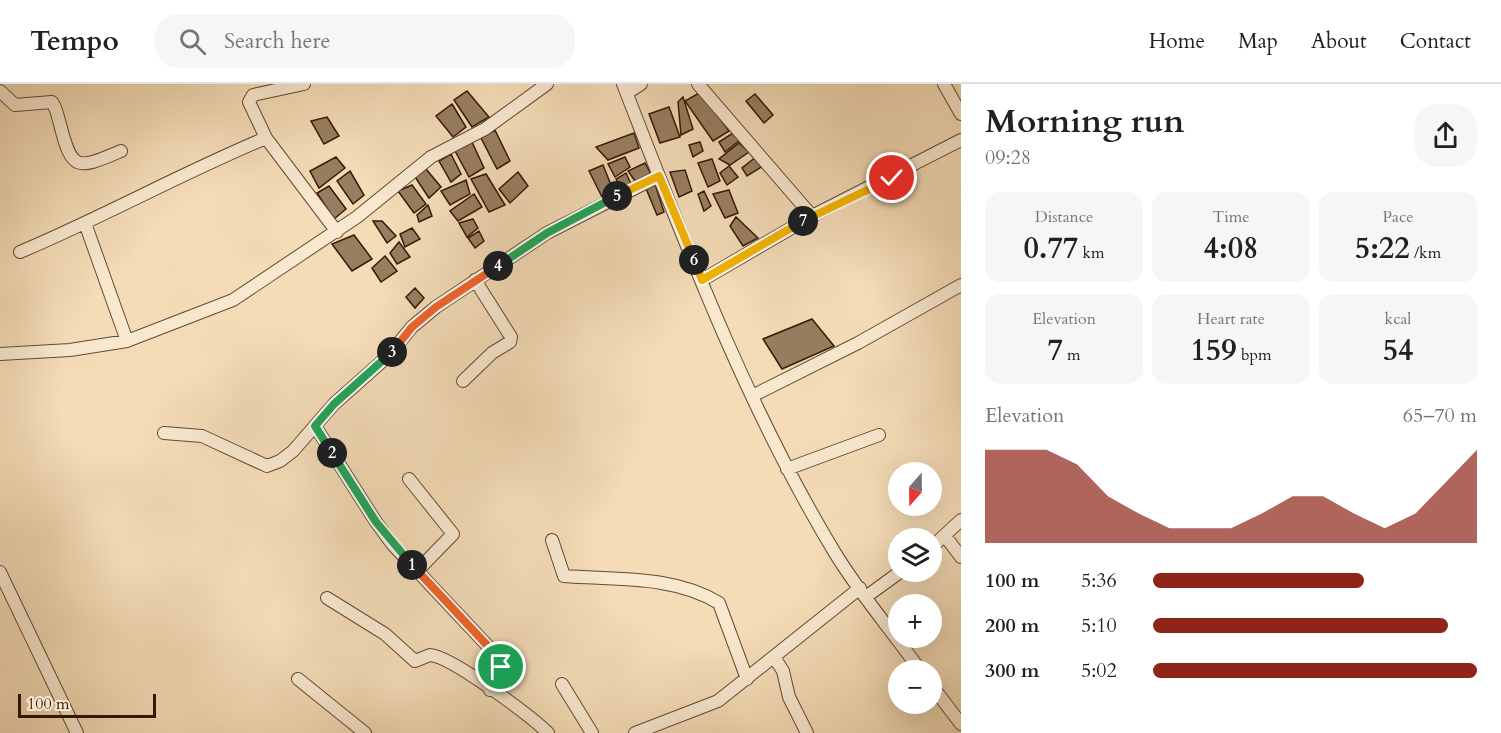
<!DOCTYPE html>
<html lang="en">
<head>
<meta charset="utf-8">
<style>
  body { margin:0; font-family:Cardo,serif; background:#f6f6f6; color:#202124; height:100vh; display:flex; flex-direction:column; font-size:22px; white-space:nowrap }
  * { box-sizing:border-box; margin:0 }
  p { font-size:20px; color:#757577 }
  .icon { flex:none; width:33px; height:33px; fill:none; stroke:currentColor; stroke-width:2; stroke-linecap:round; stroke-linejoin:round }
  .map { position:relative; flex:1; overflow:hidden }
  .details { display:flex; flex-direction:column; background:#fff; width:540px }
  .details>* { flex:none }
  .needle { width:39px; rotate:200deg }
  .buttons { position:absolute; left:888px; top:378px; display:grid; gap:12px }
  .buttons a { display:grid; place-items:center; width:54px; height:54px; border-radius:50%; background:#fff; box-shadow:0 6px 24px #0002; font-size:30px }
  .scale { position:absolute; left:18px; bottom:15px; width:138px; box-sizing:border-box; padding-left:6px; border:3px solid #341803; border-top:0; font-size:16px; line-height:21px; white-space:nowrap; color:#341803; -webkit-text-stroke:4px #f8e8d0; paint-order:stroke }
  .pin { position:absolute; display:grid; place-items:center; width:51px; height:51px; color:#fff; margin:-26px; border:3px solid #fff; border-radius:50%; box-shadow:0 2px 6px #0007 }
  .km { position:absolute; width:30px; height:30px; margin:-15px; border-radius:50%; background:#222; color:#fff; font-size:16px; line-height:30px; text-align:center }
  .round { display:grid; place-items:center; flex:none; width:63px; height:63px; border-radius:24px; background:#f6f6f6 }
  .headline { display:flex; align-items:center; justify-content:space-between; height:102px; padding:0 24px }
  h1 { font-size:33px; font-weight:700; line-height:45px }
  .metrics { display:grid; grid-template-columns:repeat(3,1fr); gap:9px; height:102px; padding:6px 24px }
  .metrics div { display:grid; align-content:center; border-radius:15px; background:#f6f6f6; text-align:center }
  .metrics b { font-size:30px; font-weight:700 }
  .metrics small { font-size:16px; font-weight:400 }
  .metrics p { font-size:16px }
  .chart { height:168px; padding:12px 24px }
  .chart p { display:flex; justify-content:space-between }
  .chart svg { width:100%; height:108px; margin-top:6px; fill:#8f2418; opacity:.7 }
  ul { padding:0 24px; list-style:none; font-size:20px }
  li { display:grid; grid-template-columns:96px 72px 1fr; align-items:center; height:45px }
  li i { height:15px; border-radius:8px; background:#8f2418 }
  header { display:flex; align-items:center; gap:36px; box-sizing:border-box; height:84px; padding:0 30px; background:#fff; border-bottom:2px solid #e0e0e0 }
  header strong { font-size:28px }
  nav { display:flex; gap:33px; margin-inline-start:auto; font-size:21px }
  .search { width:420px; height:54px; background:#f6f6f6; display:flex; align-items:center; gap:15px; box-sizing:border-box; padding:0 21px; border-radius:24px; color:#757577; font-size:22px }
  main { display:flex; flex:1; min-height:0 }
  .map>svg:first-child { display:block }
</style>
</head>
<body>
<header>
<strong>Tempo</strong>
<div class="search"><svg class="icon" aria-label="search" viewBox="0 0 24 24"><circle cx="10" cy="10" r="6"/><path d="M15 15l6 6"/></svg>Search here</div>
<nav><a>Home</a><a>Map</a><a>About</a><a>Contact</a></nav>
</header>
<main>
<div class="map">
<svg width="961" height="649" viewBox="0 0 961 649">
  <rect width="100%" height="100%" fill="#f4dcb7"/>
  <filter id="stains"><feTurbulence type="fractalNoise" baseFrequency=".00333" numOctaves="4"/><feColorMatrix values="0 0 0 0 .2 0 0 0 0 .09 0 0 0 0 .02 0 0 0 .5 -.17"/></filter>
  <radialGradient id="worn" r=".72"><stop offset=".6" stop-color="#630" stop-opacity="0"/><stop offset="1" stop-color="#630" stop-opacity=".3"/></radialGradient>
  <path fill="#987e61" stroke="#341803" stroke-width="1.5" d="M 467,7 L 489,33 L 472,43 L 454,16 Z
    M 701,8 L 729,47 L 713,57 L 685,17 Z
    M 755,10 L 773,31 L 764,39 L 746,17 Z
    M 683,13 L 693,45 L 681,51 L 678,18 Z
    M 452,20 L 466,43 L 453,53 L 436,32 Z
    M 669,23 L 680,53 L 660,59 L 649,30 Z
    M 327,33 L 339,52 L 324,60 L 311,37 Z
    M 495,46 L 510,77 L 497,85 L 481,54 Z
    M 634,49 L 639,64 L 608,76 L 596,63 Z
    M 733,49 L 740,56 L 725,68 L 719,58 Z
    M 472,58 L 484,84 L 469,93 L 454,65 Z
    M 700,58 L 703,67 L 693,73 L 689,61 Z
    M 739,59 L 749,68 L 730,81 L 719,75 Z
    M 451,70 L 461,90 L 451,98 L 439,77 Z
    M 757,72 L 763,82 L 747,92 L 742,84 Z
    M 336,73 L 345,84 L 319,104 L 310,87 Z
    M 625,73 L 630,83 L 615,93 L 608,80 Z
    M 712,75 L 720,97 L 708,103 L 698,79 Z
    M 645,79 L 651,90 L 635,97 L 628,87 Z
    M 603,81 L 613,106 L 602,113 L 589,87 Z
    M 729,82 L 738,93 L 727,101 L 720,89 Z
    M 426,85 L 441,103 L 429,114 L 415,93 Z
    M 685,86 L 692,107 L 679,113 L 670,88 Z
    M 350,87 L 364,111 L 353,120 L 337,97 Z
    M 518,88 L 528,102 L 510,119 L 499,105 Z
    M 626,89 L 631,100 L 621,104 L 616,95 Z
    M 486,90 L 505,121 L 489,128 L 471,95 Z
    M 466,96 L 470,110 L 450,121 L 441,107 Z
    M 655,100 L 664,128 L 657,131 L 645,102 Z
    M 412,101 L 426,120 L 414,129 L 398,107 Z
    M 329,102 L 346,125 L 334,135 L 317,109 Z
    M 729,106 L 738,129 L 725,134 L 713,110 Z
    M 704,107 L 711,122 L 704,127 L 698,110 Z
    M 474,110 L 482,123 L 458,137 L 450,127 Z
    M 428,121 L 432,132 L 419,138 L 417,131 Z
    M 736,133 L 758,154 L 743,162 L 730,142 Z
    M 473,135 L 478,144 L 467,153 L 459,139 Z
    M 373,137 L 382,137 L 396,152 L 387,159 Z
    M 412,144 L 420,155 L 405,163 L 400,150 Z
    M 479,147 L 484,157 L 475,164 L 468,154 Z
    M 354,151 L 372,175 L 352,187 L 332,160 Z
    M 399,158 L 410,173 L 397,180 L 390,169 Z
    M 385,172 L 397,187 L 381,198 L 372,184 Z
    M 415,204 L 424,214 L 415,224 L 406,213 Z
    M 812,235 L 834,262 L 782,285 L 763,255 Z"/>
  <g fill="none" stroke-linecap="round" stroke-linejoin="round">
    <g stroke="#644930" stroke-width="14">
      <path id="minor" d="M 304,0 L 253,11 L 249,18 L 266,54 L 337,148
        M 623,0 C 685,159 746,322 835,469 C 860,510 892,547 920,586
        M 698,0 L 812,132
        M 944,0 L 961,30
        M 0,7 L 15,21 L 52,18 C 57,25 57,31 60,40 C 72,89 78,85 121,67
        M 627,9 L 641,0
        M 85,139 L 127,257
        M 20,168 C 103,133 182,89 266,54
        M 702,196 L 812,132 L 961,56
        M 0,270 L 70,266 L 127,257 L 233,216 L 357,133 L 431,73 L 485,45 L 547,0
        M 463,297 L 492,269 L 510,258 L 511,253 L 475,196
        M 752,312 L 858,259 L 961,201
        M 315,342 L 376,438 L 392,460 L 500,575 L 503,579 L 490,606
        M 164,349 L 202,352 L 267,382 L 280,377 L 293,367 L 334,320 L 388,272 L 412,243 L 436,223 L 547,149 L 659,92
        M 787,385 L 879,351
        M 409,395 L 453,450 L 418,486
        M 945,452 L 961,473
        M 552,456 L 564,492 C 615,496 673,491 719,519 L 747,595
        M 932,463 L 961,436
        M 0,488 L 77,649
        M 867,512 L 900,488
        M 327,514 L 385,550 L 415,577 L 430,571 C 451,572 532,633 548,649
        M 774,573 L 783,587 L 789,613 L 807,649
        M 298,595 L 365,649
        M 562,600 L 592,649
        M 932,602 L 961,640
        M 635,649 L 718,617 L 860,504"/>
    </g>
    <use href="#minor" stroke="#f8e8d0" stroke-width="12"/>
  </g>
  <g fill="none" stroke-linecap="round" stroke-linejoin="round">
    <g stroke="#fff" stroke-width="12">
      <path id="split-1" d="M 412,481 L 500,575 L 501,583"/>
    </g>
    <g stroke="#fff" stroke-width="12">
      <path id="split-2" d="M 332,369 L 376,438 L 412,481"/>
    </g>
    <g stroke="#fff" stroke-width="12">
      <path id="split-3" d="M 332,369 L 315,342 L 334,320 L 392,268"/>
    </g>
    <g stroke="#fff" stroke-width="12">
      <path id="split-4" d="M 392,268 L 412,243 L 436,223 L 498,182"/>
    </g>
    <g stroke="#fff" stroke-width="12">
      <path id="split-5" d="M 498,182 L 547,149 L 617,112"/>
    </g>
    <g stroke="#fff" stroke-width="12">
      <path id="split-6" d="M 617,112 L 659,92 L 694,176"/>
    </g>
    <g stroke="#fff" stroke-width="12">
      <path id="split-7" d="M 694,176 L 702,196 L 803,137"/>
    </g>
    <g stroke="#fff" stroke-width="12">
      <path id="split-8" d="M 803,137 L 892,94"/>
    </g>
    <use href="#split-1" stroke="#f0652b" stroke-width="8"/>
    <use href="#split-2" stroke="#22a559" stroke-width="8"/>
    <use href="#split-3" stroke="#22a559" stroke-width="8"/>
    <use href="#split-4" stroke="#f0652b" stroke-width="8"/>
    <use href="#split-5" stroke="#22a559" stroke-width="8"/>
    <use href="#split-6" stroke="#f5b400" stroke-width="8"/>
    <use href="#split-7" stroke="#f5b400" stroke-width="8"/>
    <use href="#split-8" stroke="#f5b400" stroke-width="8"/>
  </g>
  <rect width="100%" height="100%" filter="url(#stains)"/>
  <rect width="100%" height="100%" fill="url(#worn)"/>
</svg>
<div class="buttons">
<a><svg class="needle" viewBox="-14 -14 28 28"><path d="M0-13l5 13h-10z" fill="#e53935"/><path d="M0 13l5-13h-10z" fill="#757577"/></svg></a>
<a><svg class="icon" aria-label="layers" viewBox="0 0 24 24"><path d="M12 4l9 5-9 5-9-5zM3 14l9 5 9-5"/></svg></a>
<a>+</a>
<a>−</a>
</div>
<div class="scale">100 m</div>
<div class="pin" style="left:501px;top:583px;background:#1e9e55"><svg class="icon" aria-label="arrive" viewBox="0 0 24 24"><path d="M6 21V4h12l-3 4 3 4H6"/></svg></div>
<div class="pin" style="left:892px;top:94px;background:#d93025"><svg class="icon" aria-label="check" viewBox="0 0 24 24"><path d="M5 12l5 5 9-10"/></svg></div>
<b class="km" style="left:412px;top:481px">1</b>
<b class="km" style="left:332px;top:369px">2</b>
<b class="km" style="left:392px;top:268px">3</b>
<b class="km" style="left:498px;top:182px">4</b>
<b class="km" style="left:617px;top:112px">5</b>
<b class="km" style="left:694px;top:176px">6</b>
<b class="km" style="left:803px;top:137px">7</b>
</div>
<section class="details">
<div class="headline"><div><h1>Morning run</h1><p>09:28</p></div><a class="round"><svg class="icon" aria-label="share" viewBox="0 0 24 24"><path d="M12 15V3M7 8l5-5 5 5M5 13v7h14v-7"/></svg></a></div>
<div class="metrics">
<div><p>Distance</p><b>0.77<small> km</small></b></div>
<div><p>Time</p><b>4:08</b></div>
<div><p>Pace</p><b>5:22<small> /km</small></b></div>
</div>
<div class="metrics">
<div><p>Elevation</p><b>7<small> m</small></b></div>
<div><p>Heart rate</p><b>159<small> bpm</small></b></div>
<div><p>kcal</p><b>54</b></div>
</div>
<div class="chart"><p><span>Elevation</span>65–70 m</p>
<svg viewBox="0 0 160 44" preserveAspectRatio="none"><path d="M0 44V6L10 6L20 6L30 12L40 25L50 32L60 38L70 38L80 38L90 32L100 25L110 25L120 32L130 38L140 32L150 19L160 6V44z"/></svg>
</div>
<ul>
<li><b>100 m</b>5:36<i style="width:65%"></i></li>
<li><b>200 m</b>5:10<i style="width:91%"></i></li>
<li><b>300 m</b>5:02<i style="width:100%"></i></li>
</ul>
</section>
</main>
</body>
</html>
